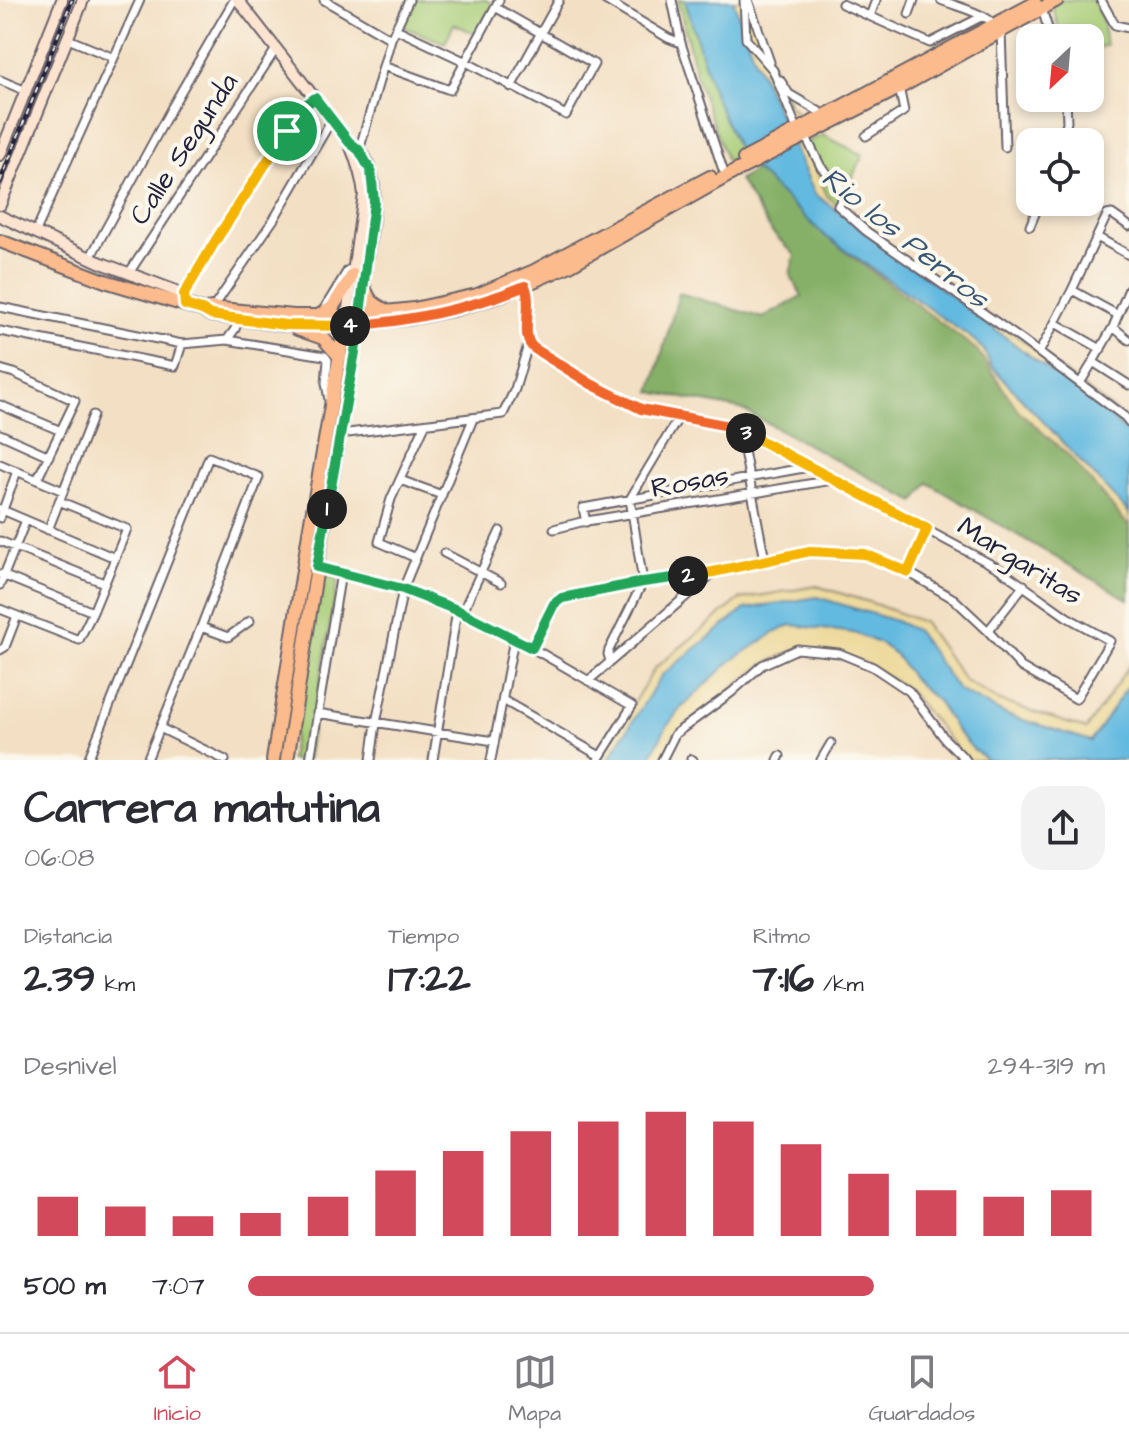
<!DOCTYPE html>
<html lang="es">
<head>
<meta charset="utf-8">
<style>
  body { margin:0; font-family:"Architects Daughter",sans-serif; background:#f2f2f3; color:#2b2b33; height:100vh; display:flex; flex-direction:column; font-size:30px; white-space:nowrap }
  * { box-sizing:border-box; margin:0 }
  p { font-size:26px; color:#7c7c81 }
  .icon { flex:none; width:44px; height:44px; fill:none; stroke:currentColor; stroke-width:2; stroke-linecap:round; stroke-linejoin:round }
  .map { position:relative; height:760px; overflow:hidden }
  .sheet { display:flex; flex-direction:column; background:#fff; flex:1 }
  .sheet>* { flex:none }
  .needle { width:52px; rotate:206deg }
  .buttons { position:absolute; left:1016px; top:24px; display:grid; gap:16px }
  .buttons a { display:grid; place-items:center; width:88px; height:88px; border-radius:16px; background:#fff; box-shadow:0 4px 12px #0003; font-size:40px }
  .pin { position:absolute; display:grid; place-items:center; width:68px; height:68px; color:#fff; margin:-34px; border:4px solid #fff; border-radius:50%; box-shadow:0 2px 8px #0007 }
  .km { position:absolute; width:40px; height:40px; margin:-20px; border-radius:50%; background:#222; color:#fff; font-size:22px; line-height:40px; text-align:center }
  .round { display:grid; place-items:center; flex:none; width:84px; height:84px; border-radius:24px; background:#f2f2f3 }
  .head { display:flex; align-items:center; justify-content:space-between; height:136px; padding:0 24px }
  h1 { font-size:44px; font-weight:800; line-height:60px }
  .metrics { display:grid; grid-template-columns:repeat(3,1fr); gap:12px; height:136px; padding:8px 24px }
  .metrics div { display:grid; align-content:center }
  .metrics b { font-size:40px; font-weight:800 }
  .metrics small { font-size:22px; font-weight:400 }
  .metrics p { font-size:22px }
  .chart { height:224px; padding:16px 24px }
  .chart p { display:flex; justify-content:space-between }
  .chart svg { width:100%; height:144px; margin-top:8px; stroke:#d1495b; stroke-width:6 }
  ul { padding:0 24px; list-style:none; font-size:26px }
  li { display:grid; grid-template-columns:128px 96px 1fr; align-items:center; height:60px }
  li i { height:20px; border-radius:10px; background:#d1495b }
  .tab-bar { display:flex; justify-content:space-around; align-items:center; height:112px; border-top:2px solid #e1e1e2; background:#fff; font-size:22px; color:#7c7c81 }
  .tab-bar a { display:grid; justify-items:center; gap:4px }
  .tab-bar .selected { color:#d1495b }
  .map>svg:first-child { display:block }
</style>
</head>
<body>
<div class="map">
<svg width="1129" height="760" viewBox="0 0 1129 760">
  <rect width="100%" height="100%" fill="#fbf7ec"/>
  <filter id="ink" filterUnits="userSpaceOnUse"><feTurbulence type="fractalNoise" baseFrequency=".0125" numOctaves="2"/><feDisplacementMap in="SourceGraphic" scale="16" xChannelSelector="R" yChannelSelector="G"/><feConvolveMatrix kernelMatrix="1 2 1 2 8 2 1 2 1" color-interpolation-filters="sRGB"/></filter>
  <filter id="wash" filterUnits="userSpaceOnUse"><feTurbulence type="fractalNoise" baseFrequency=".006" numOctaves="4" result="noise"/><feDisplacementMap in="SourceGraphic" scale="32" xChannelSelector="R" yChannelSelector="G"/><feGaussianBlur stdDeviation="1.8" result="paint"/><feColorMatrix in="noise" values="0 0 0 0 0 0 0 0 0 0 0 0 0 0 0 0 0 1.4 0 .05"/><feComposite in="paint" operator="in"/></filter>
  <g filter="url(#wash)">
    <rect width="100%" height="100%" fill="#f3dfc3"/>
    <path fill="#a8cd77" stroke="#657859" stroke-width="2" d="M 415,0 L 486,0 L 493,4 L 476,34 L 454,24 L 445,43 L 403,27 Z
      M 678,0 L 745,0 L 805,143 L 823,135 L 863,155 L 838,206 L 742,156 L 727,162 L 697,79 Z
      M 1062,0 L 1094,0 L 1102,19 L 1106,45 L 1090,51 L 1090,38 L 1062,38 L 1052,6 Z
      M 319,574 L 338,578 L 307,760 L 290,760 Z"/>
    <path fill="#86b068" stroke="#546952" stroke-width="2" d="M 756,170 L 824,235 L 977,350 L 1019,411 L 1068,455 L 1129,526 L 1129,600 L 928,483 L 915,502 L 741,409 L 651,392 L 679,293 L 763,318 L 802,296 L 790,274 L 795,255 L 772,232 L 739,180 Z"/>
    <path fill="#eeda9e" stroke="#887e6c" stroke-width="2" d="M 685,0 L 748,0 L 783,99 L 798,114 L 805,143 L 827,196 L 866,232 L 1022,340 L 1129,422 L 1129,526 L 1068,455 L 1019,411 L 977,350 L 824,235 L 741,156 L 714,95 Z
      M 817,586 L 872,603 L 923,622 L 965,681 L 1000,701 L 1086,729 L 1129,666 L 1129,760 L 966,760 L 909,691 L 873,667 L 839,653 L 797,649 L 762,665 L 675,734 L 662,760 L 598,760 L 655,668 L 740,599 Z"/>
    <path fill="#63bae0" stroke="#426e8e" stroke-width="2" d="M 685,0 L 733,0 L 754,58 L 815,194 L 1110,416 L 1129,435 L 1129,513 L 991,366 L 984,350 L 974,340 L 824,235 L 741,156 L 714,95 Z
      M 817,597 L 896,621 L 917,631 L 958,690 L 1007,715 L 1091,741 L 1129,684 L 1129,760 L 988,760 L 974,750 L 956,730 L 938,702 L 913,679 L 895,654 L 879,643 L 854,633 L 791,625 L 774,633 L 730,662 L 680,709 L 665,729 L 649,760 L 608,760 L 662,675 L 745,609 Z"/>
  </g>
  <g filter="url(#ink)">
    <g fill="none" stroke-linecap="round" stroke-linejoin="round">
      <g stroke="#6b646b" stroke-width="11">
        <path id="street" d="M 324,0 L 391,39
          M 605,0 L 668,38 L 681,43 L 723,170
          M 672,0 L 681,43
          M 744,0 L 746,39 L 773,70 L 797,129 L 808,141 L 821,167 L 846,192 L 838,206 L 866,231 L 1022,340 L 1125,417 L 1129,422
          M 748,0 L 770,62
          M 941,0 C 960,8 988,13 1001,31 L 1005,147
          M 1101,0 L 1115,25 L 1129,28
          M 842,4 L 930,43 L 983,16
          M 1041,6 L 1051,38
          M 909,14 L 914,0
          M 870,16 L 876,0
          M 396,29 L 464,61 L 566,115 L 594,64 L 495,7
          M 68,39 L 114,58
          M 383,66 L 450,90 L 499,0
          M 0,80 L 26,91
          M 780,80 L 789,94 L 825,115
          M 511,87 L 559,0
          M 866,136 L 904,111 L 899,87
          M 1062,142 L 1067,122 L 1066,98
          M 359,151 L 391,39 L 409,0
          M 1030,226 L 1040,202
          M 35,233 L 140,0
          M 1097,237 L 1129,255
          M 90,258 L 172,107 L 234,0
          M 129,273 L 276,49
          M 525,286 C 534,305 522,325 528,345 L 591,384 L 641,409 L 729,426 L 740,430 L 998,568 L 1067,617 L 1110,641 L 1076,699 L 1021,667 L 988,631 L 954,599 L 908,572 L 865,554 L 810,551 L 713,572 L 643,582 L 562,598 L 554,604 L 532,648
          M 1129,289 L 1113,327 L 1093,362 L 1129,385
          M 1072,290 L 1118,315
          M 184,294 C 210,249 238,206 266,162 C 281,141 294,114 315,98
          M 0,307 L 182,344 L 227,340 L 235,329 L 240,316
          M 213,308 L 274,219 L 331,121
          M 324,309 L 348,270
          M 1055,323 L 1101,349
          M 1113,327 L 1129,340
          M 0,331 L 175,366 L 182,344
          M 227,340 L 325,356 L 328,360 L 326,383 L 329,400
          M 1041,349 L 1072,290 L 1107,215 L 1112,214 L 1129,226
          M 0,369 L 14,373 L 75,401 L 37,480
          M 1082,380 L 1093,362
          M 0,405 L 61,431
          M 740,430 L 765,560
          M 0,434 L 49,456
          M 340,434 L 503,414 L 515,389 L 528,345
          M 0,464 L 63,491
          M 400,480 L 442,495
          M 0,509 L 115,558
          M 0,518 L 17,471
          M 586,522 L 583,508 L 809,467
          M 554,529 L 581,522 L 832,480
          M 48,530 L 93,415
          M 0,541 L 104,583
          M 444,553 L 501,583
          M 416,558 L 379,542 L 391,499 L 425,425
          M 317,567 C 365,578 413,591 458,611 C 518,637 574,673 632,706 L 598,760
          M 908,572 L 927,529
          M 0,574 L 93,612
          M 0,585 L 26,520
          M 0,609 L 79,640 L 93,612 L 127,529 L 59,501
          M 462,613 L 500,531
          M 201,627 L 228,637 L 250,621
          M 988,631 L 1024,585
          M 0,650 L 5,647 L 17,616
          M 610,661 L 608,654 L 609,650 L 643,582 L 630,499 L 680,415
          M 588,681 L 713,573
          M 503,700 L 600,756
          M 317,713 L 494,741
          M 160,728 L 225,760
          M 691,759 L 693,760
          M 88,760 L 209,457 L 259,477 L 201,627 L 147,760
          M 310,760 L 341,573
          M 371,760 L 376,723 L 403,589 L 473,419
          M 433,760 L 457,610
          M 491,760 L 514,639
          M 662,760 L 675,734 L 732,692 L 762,665 L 797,649 L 839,653 L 873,667 L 909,691 L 945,739 L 966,760
          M 778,760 L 780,756
          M 821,760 L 831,743"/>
      </g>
      <g stroke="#6b646b" stroke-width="14">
        <path id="secondary" d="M 238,0 L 349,142 C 356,159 362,176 364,194 L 347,316
          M 354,146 C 386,169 372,226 367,259 C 364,278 362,297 360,316
          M 0,155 L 62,0
          M 0,205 L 83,0
          M 0,216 L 99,262 L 184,294 L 185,305"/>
      </g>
      <g stroke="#6b646b" stroke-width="16">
        <path id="primary" d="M 744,159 L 1035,3
          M 0,241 L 105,281 L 202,310 L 211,315 L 286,325 L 345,326 L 412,318 L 452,310 L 499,296 L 568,266 L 736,171 L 899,88 L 1057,0
          M 363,284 C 369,301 371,303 387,311
          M 211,308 L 294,316 L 347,316 L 414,309 L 477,295 L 534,271 L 710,177
          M 321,314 L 332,308 L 353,275
          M 297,329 L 323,338 L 340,357
          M 273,760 L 309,533 L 346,319
          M 287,760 L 317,567 L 359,317"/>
      </g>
      <use href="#street" stroke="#fff" stroke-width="7"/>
      <use href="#secondary" stroke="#fde4d1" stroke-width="10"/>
      <use href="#primary" stroke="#fbbb8d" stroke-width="12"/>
      <g stroke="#22223b" stroke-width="5">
        <path id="rail" d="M 0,182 L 72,0"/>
      </g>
      <use href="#rail" stroke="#fbf7ec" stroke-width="2" stroke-dasharray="6" stroke-linecap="butt"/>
    </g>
  </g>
  <g fill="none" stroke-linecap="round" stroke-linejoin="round" filter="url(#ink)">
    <g stroke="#fff" stroke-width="16">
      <path id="split-1" d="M 287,131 L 304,106 L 315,98 L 349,142 L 359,150 L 371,171 L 374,202 L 356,346 L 327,509"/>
    </g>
    <g stroke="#fff" stroke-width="16">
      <path id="split-2" d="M 327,509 L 317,567 L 403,589 L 457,610 L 532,648 L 554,604 L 562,598 L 643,582 L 688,576"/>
    </g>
    <g stroke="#fff" stroke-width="16">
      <path id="split-3" d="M 688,576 L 713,572 L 810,551 L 865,554 L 908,572 L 927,529 L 746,433"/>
    </g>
    <g stroke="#fff" stroke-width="16">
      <path id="split-4" d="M 350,326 C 410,321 469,309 525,286 C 534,307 518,338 535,349 L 591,384 L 641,409 L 729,426 L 746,433"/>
    </g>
    <g stroke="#fff" stroke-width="16">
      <path id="split-5" d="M 287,131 L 216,240 L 184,294 L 185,305 L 202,310 L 211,315 L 239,319 L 286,325 L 350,326"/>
    </g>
    <use href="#split-1" stroke="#22a559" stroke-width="10"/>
    <use href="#split-2" stroke="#22a559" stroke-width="10"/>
    <use href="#split-3" stroke="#f5b400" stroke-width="10"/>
    <use href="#split-4" stroke="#f0652b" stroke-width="10"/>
    <use href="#split-5" stroke="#f5b400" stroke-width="10"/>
  </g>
  <g text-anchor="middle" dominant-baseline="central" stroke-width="8" stroke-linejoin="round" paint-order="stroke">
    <g font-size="28" fill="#22223b" stroke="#fbf7ec">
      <text transform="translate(184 149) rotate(-57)">Calle Segunda</text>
      <text transform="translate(690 482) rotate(-10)">Rosas</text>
      <text transform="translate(1020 561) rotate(32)">Margaritas</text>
    </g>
    <g font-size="30" font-style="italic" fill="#395775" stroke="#fbf7ec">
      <text transform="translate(905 238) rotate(39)">Rio los Perros</text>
    </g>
  </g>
</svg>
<div class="buttons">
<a><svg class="needle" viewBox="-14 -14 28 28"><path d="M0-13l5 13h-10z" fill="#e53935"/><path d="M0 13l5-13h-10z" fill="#7c7c81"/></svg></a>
<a><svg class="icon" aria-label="locate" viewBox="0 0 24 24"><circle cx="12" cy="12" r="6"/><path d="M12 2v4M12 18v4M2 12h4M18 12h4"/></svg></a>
</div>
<div class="pin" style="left:287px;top:131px;background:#1e9e55"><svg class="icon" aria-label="arrive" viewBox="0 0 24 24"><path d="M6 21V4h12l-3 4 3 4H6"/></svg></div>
<b class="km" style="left:327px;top:509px">1</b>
<b class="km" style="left:688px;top:576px">2</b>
<b class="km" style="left:746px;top:433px">3</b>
<b class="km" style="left:350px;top:326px">4</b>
</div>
<section class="sheet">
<div class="head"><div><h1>Carrera matutina</h1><p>06:08</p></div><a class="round"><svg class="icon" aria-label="share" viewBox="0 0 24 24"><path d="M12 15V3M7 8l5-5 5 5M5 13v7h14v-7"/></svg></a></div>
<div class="metrics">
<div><p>Distancia</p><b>2.39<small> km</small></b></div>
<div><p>Tiempo</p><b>17:22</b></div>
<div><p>Ritmo</p><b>7:16<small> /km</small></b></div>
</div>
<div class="chart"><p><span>Desnivel</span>294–319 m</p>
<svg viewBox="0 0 160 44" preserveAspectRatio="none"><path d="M5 44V32M15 44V35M25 44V38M35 44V37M45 44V32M55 44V24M65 44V18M75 44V12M85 44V9M95 44V6M105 44V9M115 44V16M125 44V25M135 44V30M145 44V32M155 44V30"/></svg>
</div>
<ul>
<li><b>500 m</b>7:07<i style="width:73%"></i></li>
</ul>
</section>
<nav class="tab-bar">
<a class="selected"><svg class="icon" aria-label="home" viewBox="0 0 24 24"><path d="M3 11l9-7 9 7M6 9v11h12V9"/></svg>Inicio</a>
<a><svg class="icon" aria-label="map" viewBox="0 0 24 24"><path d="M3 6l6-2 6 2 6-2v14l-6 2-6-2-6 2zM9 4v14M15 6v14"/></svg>Mapa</a>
<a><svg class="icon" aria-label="saved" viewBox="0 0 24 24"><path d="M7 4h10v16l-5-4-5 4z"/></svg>Guardados</a>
</nav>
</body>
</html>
